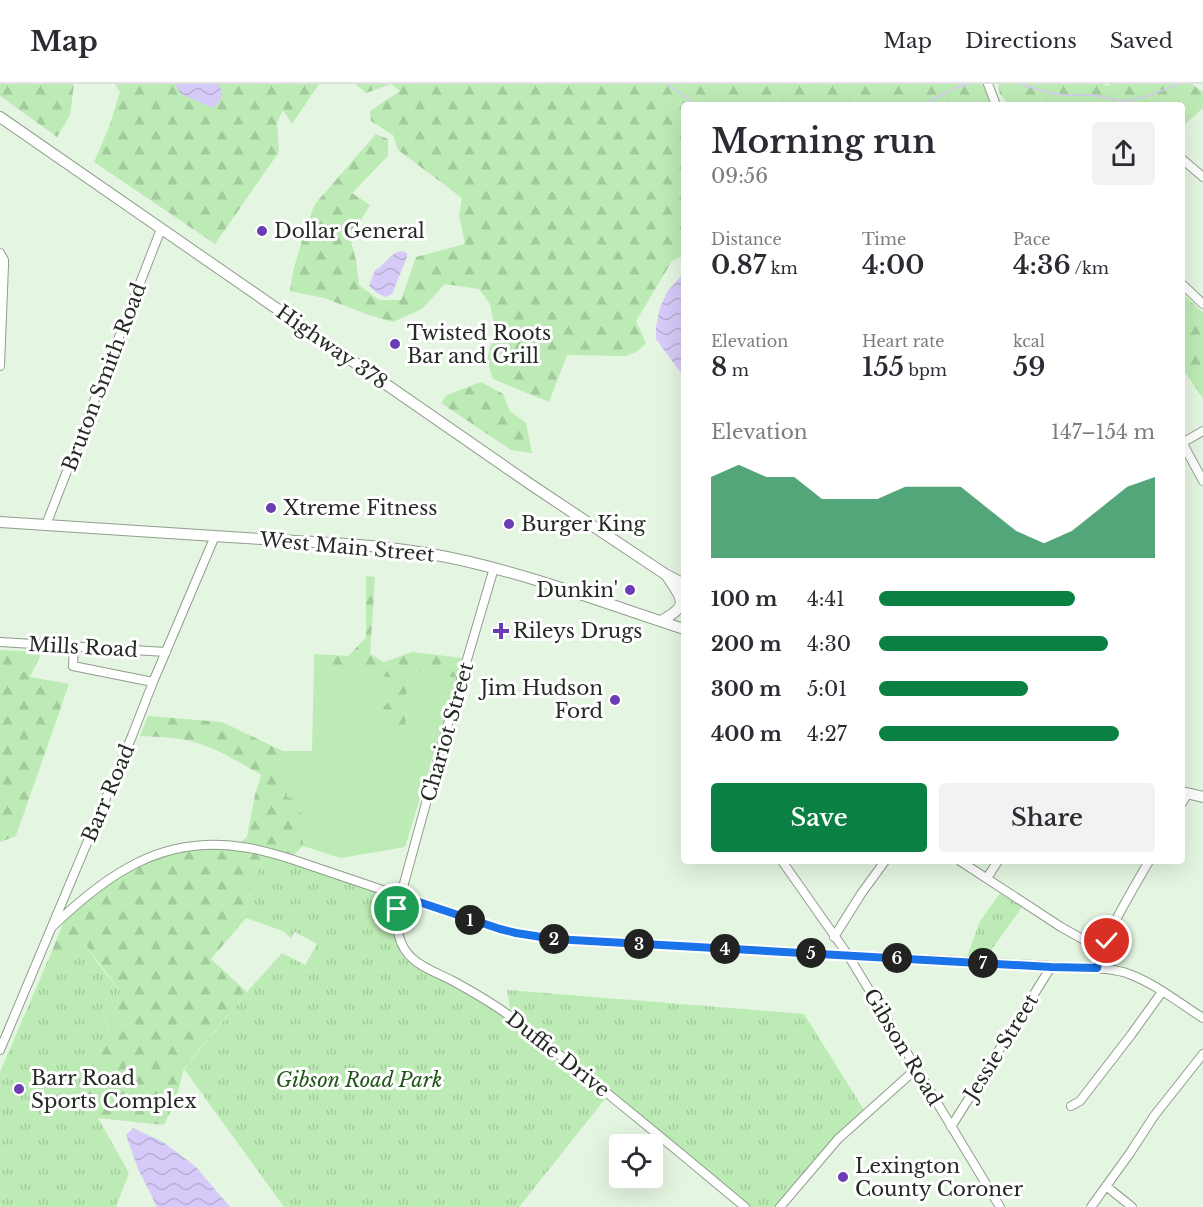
<!DOCTYPE html>
<html lang="en">
<head>
<meta charset="utf-8">
<style>
  body { margin:0; font-family:"Libre Baskerville",serif; background:#f2f2f3; color:#2b2b33; height:100vh; display:flex; flex-direction:column; font-size:22px; white-space:nowrap }
  * { box-sizing:border-box; margin:0 }
  p { font-size:20px; color:#7c7c81 }
  .icon { flex:none; width:33px; height:33px; fill:none; stroke:currentColor; stroke-width:2; stroke-linecap:round; stroke-linejoin:round }
  .map { position:relative; flex:1; overflow:hidden }
  .side { position:absolute; left:681px; top:18px; width:504px; height:762px; display:flex; flex-direction:column; background:#fff; border-radius:6px; box-shadow:0 6px 24px #0002 }
  .side>* { flex:none }
  .fabs { position:absolute; left:609px; top:1050px; display:grid; gap:12px }
  .fabs a { display:grid; place-items:center; width:54px; height:54px; border-radius:6px; background:#fff; box-shadow:0 6px 24px #0002; font-size:30px }
  .pin { position:absolute; display:grid; place-items:center; width:51px; height:51px; color:#fff; margin:-26px; border:3px solid #fff; border-radius:50%; box-shadow:0 2px 6px #0007 }
  .km { position:absolute; width:30px; height:30px; margin:-15px; border-radius:50%; background:#222; color:#fff; font-size:16px; line-height:30px; text-align:center }
  .round { display:grid; place-items:center; flex:none; width:63px; height:63px; border-radius:6px; background:#f2f2f3 }
  .overview { display:flex; align-items:center; justify-content:space-between; height:102px; padding:0 30px }
  h1 { font-size:33px; font-weight:600; line-height:45px }
  .metrics { display:grid; grid-template-columns:repeat(3,1fr); gap:9px; height:102px; padding:6px 30px }
  .metrics div { display:grid; align-content:center }
  .metrics b { font-size:26px; font-weight:600 }
  .metrics small { font-size:16px; font-weight:400 }
  .metrics p { font-size:16px }
  .chart { height:168px; padding:12px 30px }
  .chart p { display:flex; justify-content:space-between }
  .chart svg { width:100%; height:108px; margin-top:6px; fill:#0b8043; opacity:.7 }
  .button { display:flex; gap:12px; margin-top:auto; padding:12px 30px }
  .button a { flex:1; height:69px; border-radius:6px; background:#0b8043; color:#fff; font-size:24px; font-weight:600; line-height:69px; text-align:center }
  .button a+a { background:#f2f2f3; color:#2b2b33 }
  ul { padding:0 30px; list-style:none; font-size:20px }
  li { display:grid; grid-template-columns:96px 72px 1fr; align-items:center; height:45px }
  li i { height:15px; border-radius:8px; background:#0b8043 }
  header { display:flex; align-items:center; gap:36px; box-sizing:border-box; height:84px; padding:0 30px; background:#fff; border-bottom:2px solid #e1e1e2 }
  header strong { font-size:28px }
  nav { display:flex; gap:33px; margin-inline-start:auto; font-size:21px }
  .map>svg:first-child { display:block }
</style>
</head>
<body>
<header>
<strong>Map</strong>
<nav><a>Map</a><a>Directions</a><a>Saved</a></nav>
</header>
<div class="map">
<svg width="1203" height="1123" viewBox="0 0 1203 1123">
  <defs>
    <pattern id="forest-firs" width="22" height="20" patternUnits="userSpaceOnUse" patternTransform="scale(1.5)"><rect width="22" height="20" fill="#bdebb5"/><path d="M5 1l3.5 6h-7zM16 11l3.5 6h-7z" fill="#a2ca9c"/></pattern>
    <pattern id="park-tufts" width="24" height="20" patternUnits="userSpaceOnUse" patternTransform="scale(1.5)"><rect width="24" height="20" fill="#bdebb5"/><path d="M3 7l-1-3M5 7V3M7 7l1-3M15 17l-1-3M17 17v-4M19 17l1-3" fill="none" stroke="#a2ca9c"/></pattern>
    <pattern id="water-waves" width="16" height="10" patternUnits="userSpaceOnUse" patternTransform="scale(1.5)"><rect width="16" height="10" fill="#d6caf8"/><path d="M0 5q4-4 8 0t8 0" fill="none" stroke="#b8aed4"/></pattern>
  </defs>
  <rect width="100%" height="100%" fill="#e4f5e1"/>
  <path fill="#bdebb5" d="M 314,582 L 394,594 L 391,615 L 406,644 L 405,623 L 409,585 L 457,594 L 405,763 L 341,774 L 303,762 L 301,717 L 286,713 L 287,688 L 276,682 L 283,667 L 312,667 Z"/>
  <path fill="url(#forest-firs)" d="M 0,0 L 74,0 L 70,31 L 57,53 L 0,12 Z
    M 115,0 L 319,0 L 292,40 L 283,26 L 277,39 L 279,68 L 215,160 L 94,78 L 109,43 L 120,8 Z
    M 355,0 L 983,0 L 991,21 L 684,21 L 684,171 L 672,177 L 636,237 L 646,259 L 638,267 L 626,272 L 567,271 L 549,318 L 493,295 L 487,276 L 495,247 L 490,220 L 479,205 L 445,200 L 422,225 L 393,238 L 369,231 L 324,214 L 290,207 L 293,187 L 307,140 L 315,120 L 376,50 L 388,55 L 388,72 L 352,109 L 370,121 L 360,138 L 349,150 L 356,176 L 359,201 L 379,216 L 401,216 L 416,173 L 465,160 L 459,131 L 462,114 L 398,66 L 393,51 L 371,37 L 370,27 L 400,7 L 391,0 L 366,9 Z
    M 998,0 L 1104,0 L 1107,2 L 1110,0 L 1192,0 L 1203,8 L 1203,24 L 1182,43 L 1182,21 L 1009,21 L 1000,10 Z
    M 1182,209 L 1203,229 L 1203,314 L 1182,284 Z
    M 481,298 L 503,310 L 510,327 L 526,339 L 532,369 L 511,366 L 441,319 L 447,311 Z
    M 366,492 L 375,493 L 370,570 L 384,578 L 412,568 L 463,574 L 457,594 L 409,586 L 405,623 L 406,644 L 400,652 L 383,624 L 391,615 L 394,594 L 314,582 L 314,570 L 348,572 L 366,554 Z
    M 0,566 L 42,568 L 30,593 L 69,600 L 16,752 L 0,758 Z
    M 148,632 L 222,638 L 283,667 L 276,682 L 287,688 L 287,713 L 301,717 L 303,762 L 291,773 L 265,768 L 245,821 L 246,834 L 211,875 L 247,908 L 184,984 L 176,1016 L 164,1041 L 98,1034 L 85,1004 L 116,925 L 120,907 L 79,852 L 61,876 L 50,872 L 68,827 L 78,817 L 159,769 L 236,762 L 247,753 L 255,711 L 261,691 C 241,679 220,666 197,659 C 179,653 159,653 140,652 Z"/>
  <path fill="url(#park-tufts)" d="M 265,768 L 396,814 L 392,843 L 396,857 L 403,872 L 411,880 L 461,905 L 494,925 L 609,1010 L 519,1123 L 284,1123 L 184,985 L 247,908 L 282,869 L 305,881 L 317,860 L 295,848 L 291,854 L 283,847 L 246,834 L 245,821 Z
    M 1003,805 L 1025,819 L 982,879 L 965,878 L 980,837 Z
    M 79,852 L 102,885 L 120,907 L 116,925 L 85,1004 L 98,1034 L 129,1089 L 116,1123 L 0,1123 L 0,988 L 50,872 L 61,876 Z
    M 507,906 L 804,930 L 864,1026 L 834,1054 L 776,1123 L 750,1123 L 602,1001 L 511,930 Z"/>
  <path fill="url(#water-waves)" d="M 175,0 L 219,0 C 223,11 223,16 213,24 L 181,10 Z
    M 402,167 L 407,169 L 407,173 L 392,210 L 385,213 L 377,209 L 369,202 L 375,186 C 386,182 388,169 402,167 Z
    M 684,189 L 684,293 L 656,255 L 656,243 L 660,224 L 667,208 Z
    M 133,1044 L 163,1058 L 195,1082 L 230,1123 L 157,1123 L 138,1085 L 126,1051 Z"/>
  <g fill="none" stroke-linecap="round" stroke-linejoin="round">
    <path stroke="#d6caf8" stroke-width="1.5" d="M 667,0 L 697,21
      M 1021,0 C 1036,5 1050,10 1066,11 C 1077,12 1088,10 1099,12 C 1108,14 1117,18 1126,17 C 1144,15 1162,6 1179,0
      M 921,21 C 937,15 950,4 968,0"/>
    <g stroke="#8f9f8c" stroke-width="10">
      <path id="minor" d="M 988,0 L 996,21
        M 1182,75 L 1203,93
        M 0,169 L 4,176 L 4,181 L 0,282
        M 1182,200 L 1203,220
        M 1182,358 L 1203,397
        M 1182,359 L 1203,347
        M 46,441 L 161,145
        M 494,484 L 445,650 L 397,825 C 396,844 398,862 413,875 C 424,885 440,890 453,897 C 473,908 493,919 511,933 C 591,994 668,1059 745,1123
        M 0,558 L 166,568
        M 74,562 L 73,582 L 153,598
        M 1182,719 L 1188,709
        M 782,777 L 848,871 L 1000,1123
        M 960,777 L 1061,843 L 1102,866
        M 987,794 L 998,777
        M 52,843 C 107,790 162,751 242,763 C 259,765 275,770 291,775 L 489,842 L 516,849 L 554,855 L 1106,885 C 1114,886 1122,887 1129,890 C 1156,900 1179,919 1203,934
        M 834,853 L 861,810 L 885,777
        M 1097,884 C 1107,846 1130,811 1149,777
        M 0,966 L 132,652 L 153,598 L 215,452
        M 1071,1022 L 1080,1017 L 1131,951 L 1162,908
        M 951,1043 L 1051,883
        M 1106,1102 L 1132,1123
        M 780,1123 L 838,1055 L 916,985
        M 1091,1123 L 1130,1069 L 1154,1032 L 1203,970"/>
    </g>
    <g stroke="#8f9f8c" stroke-width="12">
      <path id="major" d="M 0,33 L 530,400 L 665,490 L 684,500
        M 0,438 C 82,443 163,449 245,454 C 308,458 369,459 431,470 C 516,485 601,518 684,545
        M 661,537 C 690,521 683,516 667,492
        M 1182,708 L 1203,713"/>
    </g>
    <use href="#minor" stroke="#fff" stroke-width="8"/>
    <use href="#major" stroke="#fff" stroke-width="10"/>
  </g>
  <g fill="none" stroke-linecap="round" stroke-linejoin="round">
    <g stroke="#fff" stroke-width="12">
      <path id="route" d="M 397,825 L 401,812 L 500,845 L 516,849 L 554,855 L 1051,883 L 1097,884 L 1100,873 L 1107,857"/>
    </g>
    <use href="#route" stroke="#1a73e8" stroke-width="8"/>
  </g>
  <g fill="#6c3cb4" stroke="#fff" stroke-width="2">
    <circle cx="262" cy="147" r="6"/>
    <circle cx="395" cy="260" r="6"/>
    <circle cx="271" cy="424" r="6"/>
    <circle cx="509" cy="440" r="6"/>
    <circle cx="630" cy="506" r="6"/>
    <path d="M498 538h6v6h6v6h-6v6h-6v-6h-6v-6h6z"/>
    <circle cx="615" cy="616" r="6"/>
    <circle cx="19" cy="1005" r="6"/>
    <circle cx="843" cy="1093" r="6"/>
  </g>
  <g text-anchor="middle" dominant-baseline="central" stroke-width="6" stroke-linejoin="round" paint-order="stroke">
    <g font-size="20" fill="#252b24" stroke="#fff" text-anchor="start">
      <text x="274" y="147">Dollar General</text>
      <text x="407" y="249">Twisted Roots<tspan x="407" dy="23">Bar and Grill</tspan></text>
      <text x="283" y="424">Xtreme Fitness</text>
      <text x="521" y="440">Burger King</text>
      <text x="618" y="506" text-anchor="end">Dunkin'</text>
      <text x="513" y="547">Rileys Drugs</text>
      <text x="603" y="604" text-anchor="end">Jim Hudson<tspan x="603" dy="23">Ford</tspan></text>
      <text x="31" y="994">Barr Road<tspan x="31" dy="23">Sports Complex</tspan></text>
      <text x="855" y="1082">Lexington<tspan x="855" dy="23">County Coroner</tspan></text>
    </g>
    <g font-size="20" fill="#252b24" stroke="#fff">
      <text transform="translate(332 263) rotate(35)">Highway 378</text>
      <text transform="translate(104 293) rotate(-69)">Bruton Smith Road</text>
      <text transform="translate(347 463) rotate(5)">West Main Street</text>
      <text transform="translate(83 563) rotate(3)">Mills Road</text>
      <text transform="translate(447 648) rotate(-74)">Chariot Street</text>
      <text transform="translate(108 709) rotate(-67)">Barr Road</text>
      <text transform="translate(903 963) rotate(59)">Gibson Road</text>
      <text transform="translate(1001 963) rotate(-58)">Jessie Street</text>
      <text transform="translate(558 970) rotate(38)">Duffie Drive</text>
    </g>
    <g font-size="20" font-style="italic" fill="#205617" stroke="#fff">
      <text x="359" y="996">Gibson Road Park</text>
    </g>
  </g>
</svg>
<div class="fabs">
<a><svg class="icon" aria-label="locate" viewBox="0 0 24 24"><circle cx="12" cy="12" r="6"/><path d="M12 2v4M12 18v4M2 12h4M18 12h4"/></svg></a>
</div>
<div class="pin" style="left:397px;top:825px;background:#1e9e55"><svg class="icon" aria-label="arrive" viewBox="0 0 24 24"><path d="M6 21V4h12l-3 4 3 4H6"/></svg></div>
<div class="pin" style="left:1107px;top:857px;background:#d93025"><svg class="icon" aria-label="check" viewBox="0 0 24 24"><path d="M5 12l5 5 9-10"/></svg></div>
<b class="km" style="left:470px;top:836px">1</b>
<b class="km" style="left:554px;top:855px">2</b>
<b class="km" style="left:639px;top:860px">3</b>
<b class="km" style="left:725px;top:865px">4</b>
<b class="km" style="left:811px;top:869px">5</b>
<b class="km" style="left:897px;top:874px">6</b>
<b class="km" style="left:983px;top:879px">7</b>
<section class="side">
<div class="overview"><div><h1>Morning run</h1><p>09:56</p></div><a class="round"><svg class="icon" aria-label="share" viewBox="0 0 24 24"><path d="M12 15V3M7 8l5-5 5 5M5 13v7h14v-7"/></svg></a></div>
<div class="metrics">
<div><p>Distance</p><b>0.87<small> km</small></b></div>
<div><p>Time</p><b>4:00</b></div>
<div><p>Pace</p><b>4:36<small> /km</small></b></div>
</div>
<div class="metrics">
<div><p>Elevation</p><b>8<small> m</small></b></div>
<div><p>Heart rate</p><b>155<small> bpm</small></b></div>
<div><p>kcal</p><b>59</b></div>
</div>
<div class="chart"><p><span>Elevation</span>147–154 m</p>
<svg viewBox="0 0 160 44" preserveAspectRatio="none"><path d="M0 44V11L10 6L20 11L30 11L40 20L50 20L60 20L70 15L80 15L90 15L100 24L110 33L120 38L130 33L140 24L150 15L160 11V44z"/></svg>
</div>
<ul>
<li><b>100 m</b>4:41<i style="width:71%"></i></li>
<li><b>200 m</b>4:30<i style="width:83%"></i></li>
<li><b>300 m</b>5:01<i style="width:54%"></i></li>
<li><b>400 m</b>4:27<i style="width:87%"></i></li>
</ul>
<div class="button"><a>Save</a><a>Share</a></div>
</section>
</div>
</body>
</html>
